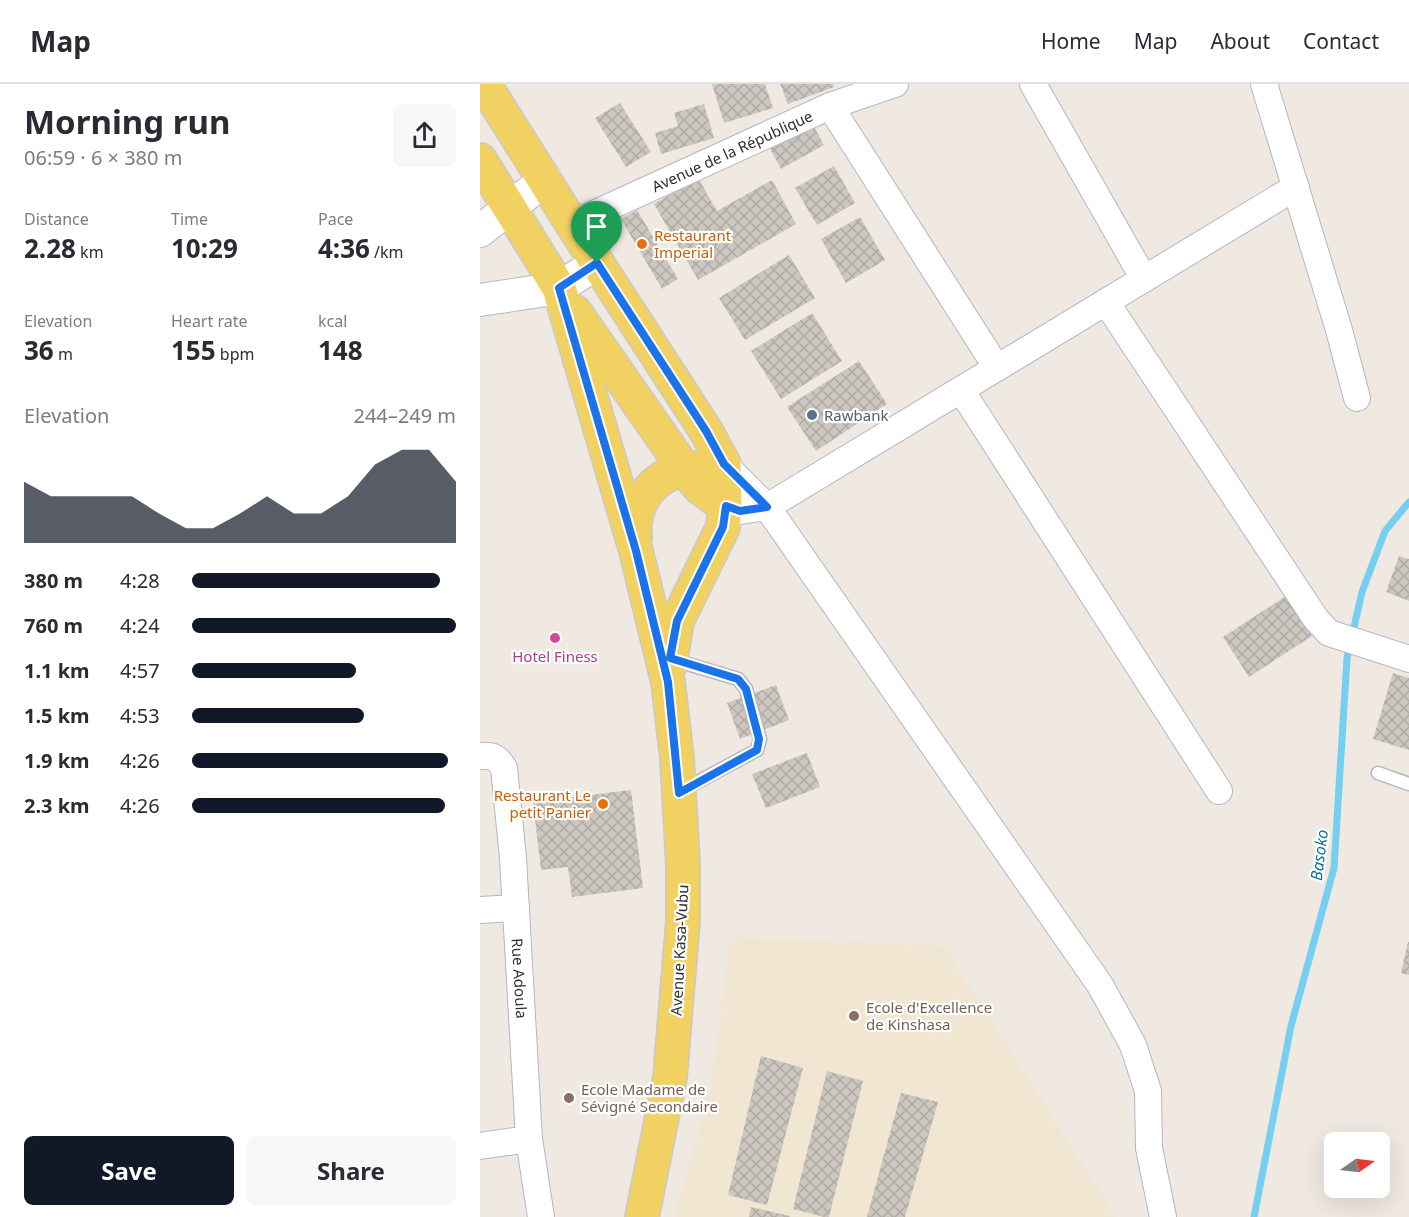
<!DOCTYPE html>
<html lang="en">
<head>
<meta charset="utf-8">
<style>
  body { margin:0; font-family:"Noto Sans",sans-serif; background:#f7f7f7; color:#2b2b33; height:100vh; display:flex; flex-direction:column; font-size:22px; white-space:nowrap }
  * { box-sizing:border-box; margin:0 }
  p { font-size:20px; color:#7c7c81 }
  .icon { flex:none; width:33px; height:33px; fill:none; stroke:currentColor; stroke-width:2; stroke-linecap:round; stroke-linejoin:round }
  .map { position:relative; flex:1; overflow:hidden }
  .drawer { display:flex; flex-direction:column; background:#fff; width:480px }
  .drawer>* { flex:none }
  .needle { width:39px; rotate:76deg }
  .tools { position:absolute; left:844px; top:1048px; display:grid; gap:12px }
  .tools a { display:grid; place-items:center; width:66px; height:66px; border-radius:9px; background:#fff; box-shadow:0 6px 24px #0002; font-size:30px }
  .pin { position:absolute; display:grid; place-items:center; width:51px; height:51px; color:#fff; margin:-62px -26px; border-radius:50% 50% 50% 0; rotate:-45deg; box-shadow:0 0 6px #0007 }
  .pin .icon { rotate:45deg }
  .round { display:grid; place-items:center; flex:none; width:63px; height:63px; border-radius:9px; background:#f7f7f7 }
  .summary { display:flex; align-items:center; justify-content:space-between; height:102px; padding:0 24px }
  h1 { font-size:33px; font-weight:700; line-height:45px }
  .figures { display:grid; grid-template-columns:repeat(3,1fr); gap:9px; height:102px; padding:6px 24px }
  .figures div { display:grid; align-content:center }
  .figures b { font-size:26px; font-weight:700 }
  .figures small { font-size:16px; font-weight:400 }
  .figures p { font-size:16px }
  .chart { height:168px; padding:12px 24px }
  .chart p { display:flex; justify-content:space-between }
  .chart svg { width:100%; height:108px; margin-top:6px; fill:#111827; opacity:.7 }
  .primary-button { display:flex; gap:12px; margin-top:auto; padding:12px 24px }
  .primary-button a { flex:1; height:69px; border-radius:9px; background:#111827; color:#fff; font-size:24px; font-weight:700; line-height:69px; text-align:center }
  .primary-button a+a { background:#f7f7f7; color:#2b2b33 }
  ul { padding:0 24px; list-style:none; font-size:20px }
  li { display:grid; grid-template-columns:96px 72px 1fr; align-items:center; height:45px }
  li i { height:15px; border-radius:8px; background:#111827 }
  header { display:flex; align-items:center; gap:36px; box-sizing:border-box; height:84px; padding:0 30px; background:#fff; border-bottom:2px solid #e1e1e2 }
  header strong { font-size:28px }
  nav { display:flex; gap:33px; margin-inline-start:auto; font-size:21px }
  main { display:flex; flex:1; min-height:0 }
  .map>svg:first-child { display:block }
</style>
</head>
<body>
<header>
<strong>Map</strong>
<nav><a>Home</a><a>Map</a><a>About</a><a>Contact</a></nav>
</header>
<main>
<section class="drawer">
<div class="summary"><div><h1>Morning run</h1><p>06:59 · 6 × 380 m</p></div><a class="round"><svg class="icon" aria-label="share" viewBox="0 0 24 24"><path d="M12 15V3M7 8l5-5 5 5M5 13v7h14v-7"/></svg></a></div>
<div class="figures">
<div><p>Distance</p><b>2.28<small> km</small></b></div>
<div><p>Time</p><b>10:29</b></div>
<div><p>Pace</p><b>4:36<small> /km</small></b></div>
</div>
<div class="figures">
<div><p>Elevation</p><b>36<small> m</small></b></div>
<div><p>Heart rate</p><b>155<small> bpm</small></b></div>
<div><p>kcal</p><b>148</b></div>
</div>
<div class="chart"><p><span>Elevation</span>244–249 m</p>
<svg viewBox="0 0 160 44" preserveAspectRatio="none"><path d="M0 44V19L10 25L20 25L30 25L40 25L50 32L60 38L70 38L80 32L90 25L100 32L110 32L120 25L130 12L140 6L150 6L160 19V44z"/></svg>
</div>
<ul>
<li><b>380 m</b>4:28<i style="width:94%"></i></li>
<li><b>760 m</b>4:24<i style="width:100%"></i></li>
<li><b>1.1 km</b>4:57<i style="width:62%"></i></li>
<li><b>1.5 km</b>4:53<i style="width:65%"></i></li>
<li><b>1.9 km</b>4:26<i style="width:97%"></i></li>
<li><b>2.3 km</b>4:26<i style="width:96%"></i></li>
</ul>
<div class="primary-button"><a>Save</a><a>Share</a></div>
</section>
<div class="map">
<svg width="929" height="1133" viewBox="0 0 929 1133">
  <defs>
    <pattern id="building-cross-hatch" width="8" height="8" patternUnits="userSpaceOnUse" patternTransform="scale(1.5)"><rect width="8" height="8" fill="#cbc7bf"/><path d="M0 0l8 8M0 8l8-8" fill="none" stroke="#afaba4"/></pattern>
  </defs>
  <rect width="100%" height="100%" fill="#efe9e1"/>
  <path fill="#f0e6d1" d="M 250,853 L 464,862 L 636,1133 L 195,1133 L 231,1001 Z"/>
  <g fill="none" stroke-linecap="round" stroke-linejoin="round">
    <path stroke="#75cff0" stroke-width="7" d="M 774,1133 L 811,942 L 854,784 L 867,574 L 882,508 L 905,447 L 929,418"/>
  </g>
  <path fill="url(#building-cross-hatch)" d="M 232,0 L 285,0 L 293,24 L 244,39 Z
    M 300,0 L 353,0 L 354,3 L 308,20 Z
    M 140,19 L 171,68 L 146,83 L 115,34 Z
    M 224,20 L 234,54 L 181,70 L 175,49 L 198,42 L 194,29 Z
    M 332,39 L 344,61 L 301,85 L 289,63 Z
    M 354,82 L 375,119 L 337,141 L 315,104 Z
    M 218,94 L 237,127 L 292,96 L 316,140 L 218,196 L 174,120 Z
    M 157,126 L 198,195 L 182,205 L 141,135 Z
    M 380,133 L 405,176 L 366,199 L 341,155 Z
    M 309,171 L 335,214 L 265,256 L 239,214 Z
    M 332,229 L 362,277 L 301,315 L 271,267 Z
    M 379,277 L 407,320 L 336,367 L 307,323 Z
    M 919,472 L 929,475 L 929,517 L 906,508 Z
    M 809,510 L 835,550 L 769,593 L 743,553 Z
    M 913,589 L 929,594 L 929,666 L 893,655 Z
    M 296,601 L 309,636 L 260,655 L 247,619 Z
    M 327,669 L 340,703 L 286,724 L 272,690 Z
    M 151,706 L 163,804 L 92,813 L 88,783 L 61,786 L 53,718 Z
    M 928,858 L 929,858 L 929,891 L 921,889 Z
    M 281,972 L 323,984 L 287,1121 L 248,1111 Z
    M 347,987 L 383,997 L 349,1133 L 344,1133 L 313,1125 Z
    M 421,1009 L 458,1018 L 425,1133 L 387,1133 Z
    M 271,1123 L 310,1132 L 310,1133 L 269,1133 Z"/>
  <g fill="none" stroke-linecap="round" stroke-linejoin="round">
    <g stroke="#b4b7c1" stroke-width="15">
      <path id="service" d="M 191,575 L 258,595 L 266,605 L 280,655 L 277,666 L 201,707
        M 898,689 L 929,700"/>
    </g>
    <g stroke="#b4b7c1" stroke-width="28">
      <g id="minor">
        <path d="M 553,0 L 664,195"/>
        <path d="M 784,0 L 859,246 L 877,314"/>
        <path d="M 350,22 L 517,284"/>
        <path id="s1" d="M 92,140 L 350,22 L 415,0"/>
        <path d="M 626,218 L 836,535 L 849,549 L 929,575"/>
        <path d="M 481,306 L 739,707"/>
        <path d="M 244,380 L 287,423 L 260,427 L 245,422"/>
        <path id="s2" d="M 0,672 C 13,671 17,673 24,684 L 33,774 L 49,1055 L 61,1133"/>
        <path d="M 0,826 L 36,824"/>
        <path d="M 0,1062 L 49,1055"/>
        <path d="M 683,1133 L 669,1064 L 668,1007 L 653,961 L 620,901 L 287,423 L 816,103"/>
      </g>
    </g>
    <g stroke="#b4b7c1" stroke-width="34">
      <path id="tertiary" d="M 0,147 L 65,96
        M 0,216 L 79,204 L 117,179"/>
    </g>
    <g stroke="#c9c9c9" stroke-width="36">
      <path id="primary" d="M 4,0 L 92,140 L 226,347 L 244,380 L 245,422 L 243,443 L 197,537 L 190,581
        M 0,76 L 79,204 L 156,467 L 188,598 L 197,674 L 203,781 L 203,837 L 190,993 L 162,1133
        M 95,228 L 205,386 L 220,404 L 245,422
        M 155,453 C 152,426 166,400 192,389 C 202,385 214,385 224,383"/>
    </g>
    <use href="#service" stroke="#fff" stroke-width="12"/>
    <use href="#minor" stroke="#fff" stroke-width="26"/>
    <use href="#tertiary" stroke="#fff" stroke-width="32"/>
    <use href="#primary" stroke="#f2d163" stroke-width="33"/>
  </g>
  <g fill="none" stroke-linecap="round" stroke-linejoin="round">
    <g stroke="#fff" stroke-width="12">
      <path id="route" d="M 117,179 L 226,347 L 244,380 L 287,423 L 260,427 L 246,422 L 243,443 L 197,537 L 190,574 L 258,595 L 266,605 L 279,655 L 277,666 L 199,709 L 188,598 L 156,467 L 79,204 Z"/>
    </g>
    <use href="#route" stroke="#1a73e8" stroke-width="8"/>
  </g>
  <g fill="#e8710a" stroke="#fff" stroke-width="2">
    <circle cx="162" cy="160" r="6"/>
    <circle cx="123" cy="720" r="6"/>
  </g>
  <circle fill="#5c6f8a" stroke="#fff" stroke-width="2" cx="332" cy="331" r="6"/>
  <circle fill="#d1479c" stroke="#fff" stroke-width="2" cx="75" cy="554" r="6"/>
  <g fill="#8d6e63" stroke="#fff" stroke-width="2">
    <circle cx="374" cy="932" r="6"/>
    <circle cx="89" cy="1014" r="6"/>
  </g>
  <g text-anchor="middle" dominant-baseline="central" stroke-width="4.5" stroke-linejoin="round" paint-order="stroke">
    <g font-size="15" fill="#2e2e2e" stroke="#fff">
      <text stroke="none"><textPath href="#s1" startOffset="176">Avenue de la République</textPath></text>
      <text transform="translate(199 866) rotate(-87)">Avenue Kasa-Vubu</text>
      <text stroke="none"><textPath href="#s2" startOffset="240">Rue Adoula</textPath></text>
    </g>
    <g font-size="15" fill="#c56008" stroke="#fff" text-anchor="start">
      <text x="174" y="151">Restaurant<tspan x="174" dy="17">Imperial</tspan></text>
      <text x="111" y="711" text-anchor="end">Restaurant Le<tspan x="111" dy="17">petit Panier</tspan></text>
    </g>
    <g font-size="15" fill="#4e5e75" stroke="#fff" text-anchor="start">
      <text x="344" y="331">Rawbank</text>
    </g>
    <g font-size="15" fill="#b23c85" stroke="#fff">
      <text x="75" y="572">Hotel Finess</text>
    </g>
    <g font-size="15" fill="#785e54" stroke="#fff" text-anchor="start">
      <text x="386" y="923">Ecole d'Excellence<tspan x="386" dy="17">de Kinshasa</tspan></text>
      <text x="101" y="1005">Ecole Madame de<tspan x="101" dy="17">Sévigné Secondaire</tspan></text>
    </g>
    <g font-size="16" font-style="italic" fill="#0d6fa3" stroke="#fff">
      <text transform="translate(839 771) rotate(-83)">Basoko</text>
    </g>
  </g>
</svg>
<div class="tools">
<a><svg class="needle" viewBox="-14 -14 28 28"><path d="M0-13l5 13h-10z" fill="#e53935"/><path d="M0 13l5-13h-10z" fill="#7c7c81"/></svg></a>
</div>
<div class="pin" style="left:117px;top:179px;background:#1e9e55"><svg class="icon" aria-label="arrive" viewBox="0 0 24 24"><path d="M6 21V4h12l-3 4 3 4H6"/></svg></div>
</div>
</main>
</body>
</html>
